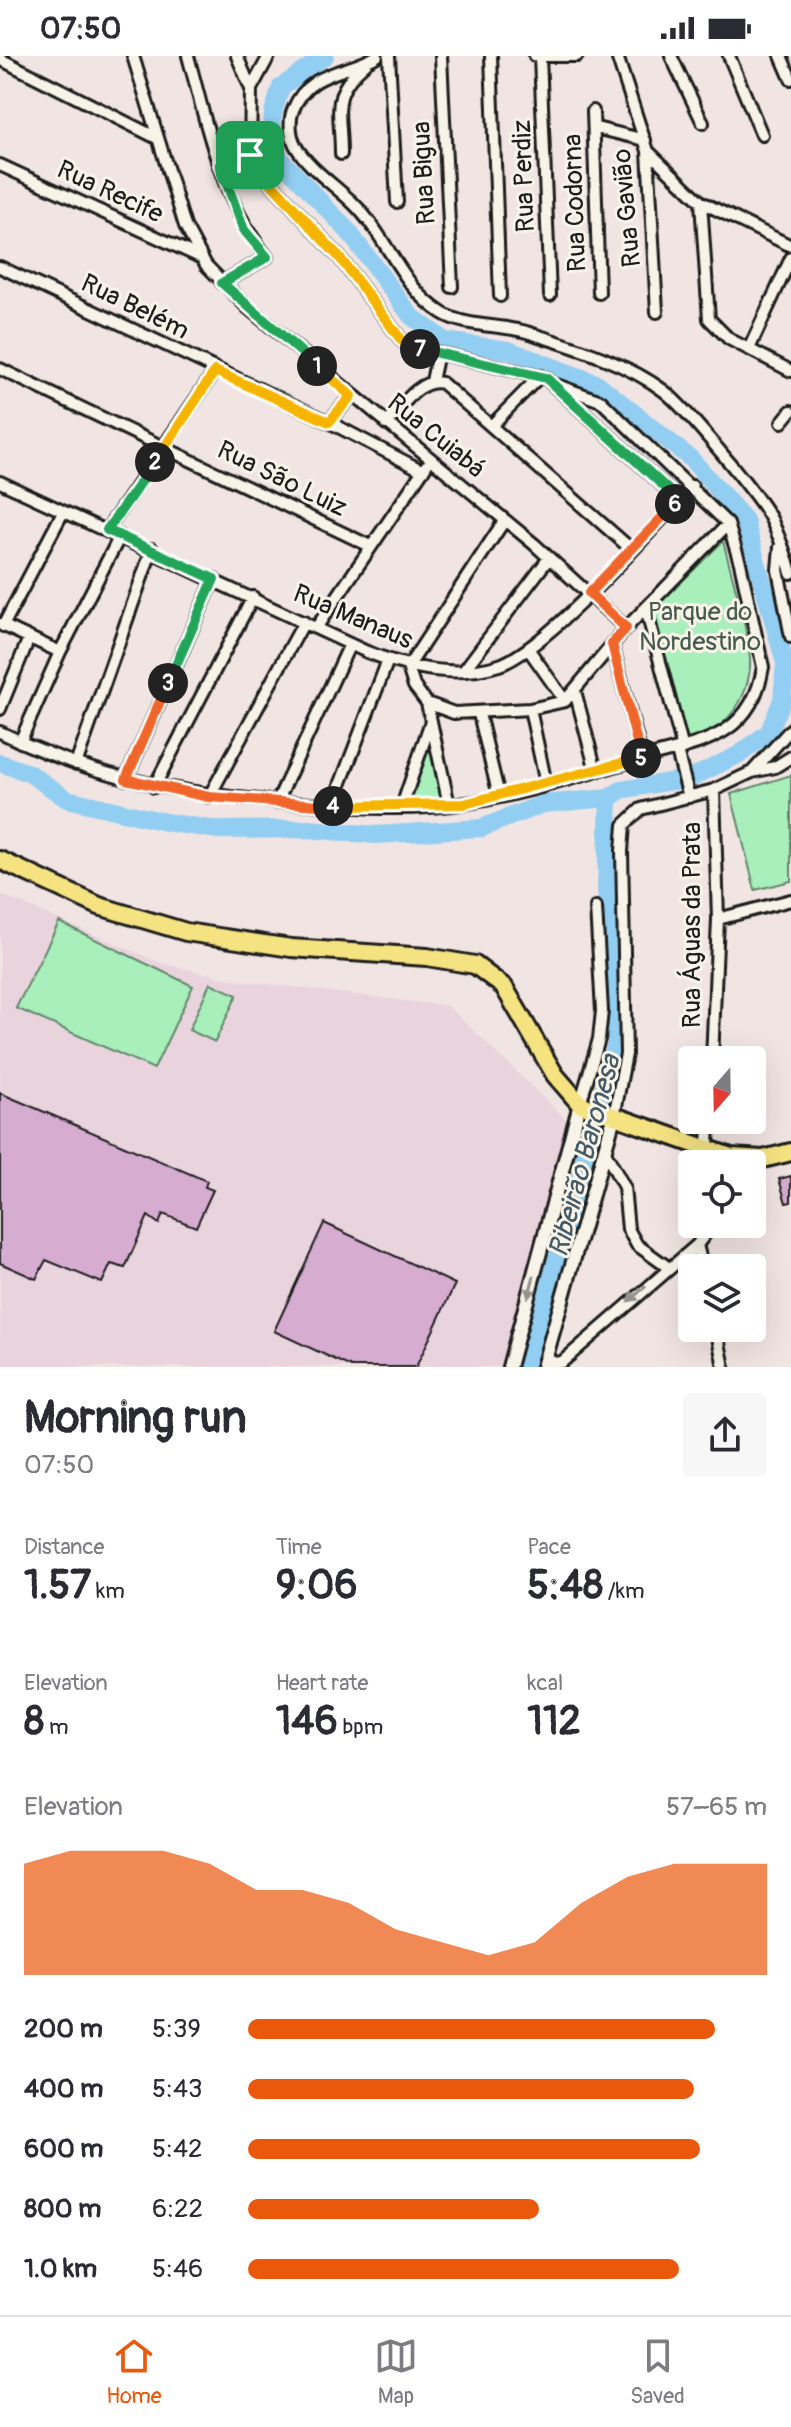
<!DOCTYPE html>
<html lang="en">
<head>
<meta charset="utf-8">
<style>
  body { margin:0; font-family:Pangolin,sans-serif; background:#f7f7f7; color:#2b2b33; height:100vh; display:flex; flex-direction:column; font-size:30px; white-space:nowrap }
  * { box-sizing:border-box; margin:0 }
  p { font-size:26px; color:#7c7c81 }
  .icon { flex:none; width:44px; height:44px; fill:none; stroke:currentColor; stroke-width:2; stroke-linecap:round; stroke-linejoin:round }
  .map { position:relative; height:1311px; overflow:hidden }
  .panel { display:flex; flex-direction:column; background:#fff; flex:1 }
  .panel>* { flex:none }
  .needle { width:52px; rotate:200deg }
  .buttons { position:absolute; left:678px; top:990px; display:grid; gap:16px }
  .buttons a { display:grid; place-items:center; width:88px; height:88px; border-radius:8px; background:#fff; box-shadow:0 8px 32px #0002; font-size:40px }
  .pin { position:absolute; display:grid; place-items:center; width:68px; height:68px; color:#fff; margin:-34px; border-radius:16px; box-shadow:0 4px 12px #0006 }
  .km { position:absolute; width:40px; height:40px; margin:-20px; border-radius:50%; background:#222; color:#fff; font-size:22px; line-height:40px; text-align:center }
  .round { display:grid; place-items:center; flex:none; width:84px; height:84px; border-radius:8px; background:#f7f7f7 }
  .head { display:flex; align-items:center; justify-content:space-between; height:136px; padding:0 24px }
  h1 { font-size:44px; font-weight:700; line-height:60px }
  .stats { display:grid; grid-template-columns:repeat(3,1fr); gap:12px; height:136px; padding:8px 24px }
  .stats div { display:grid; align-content:center }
  .stats b { font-size:40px; font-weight:700 }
  .stats small { font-size:22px; font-weight:400 }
  .stats p { font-size:22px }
  .chart { height:224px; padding:16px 24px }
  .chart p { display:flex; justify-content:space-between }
  .chart svg { width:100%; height:144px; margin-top:8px; fill:#ea580c; opacity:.7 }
  ul { padding:0 24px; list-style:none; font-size:26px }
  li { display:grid; grid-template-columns:128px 96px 1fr; align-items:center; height:60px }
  li i { height:20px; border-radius:10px; background:#ea580c }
  .status { display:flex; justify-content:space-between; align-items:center; height:56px; padding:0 40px; background:#fff; direction:ltr }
  .status svg { height:22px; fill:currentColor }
  .menu { display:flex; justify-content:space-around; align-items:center; height:112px; border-top:2px solid #e1e1e2; background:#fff; font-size:22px; color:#7c7c81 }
  .menu a { display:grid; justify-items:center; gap:4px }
  .menu .active { color:#ea580c }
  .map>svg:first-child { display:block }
</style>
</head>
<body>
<div class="status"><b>07:50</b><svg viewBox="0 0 49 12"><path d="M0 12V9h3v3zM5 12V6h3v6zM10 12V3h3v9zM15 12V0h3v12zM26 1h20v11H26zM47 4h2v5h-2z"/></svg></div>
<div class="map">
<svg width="791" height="1311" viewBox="0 0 791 1311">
  <rect width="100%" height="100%" fill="#f1e5e3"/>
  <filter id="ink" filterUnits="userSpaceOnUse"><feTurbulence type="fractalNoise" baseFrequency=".0125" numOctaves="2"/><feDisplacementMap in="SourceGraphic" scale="16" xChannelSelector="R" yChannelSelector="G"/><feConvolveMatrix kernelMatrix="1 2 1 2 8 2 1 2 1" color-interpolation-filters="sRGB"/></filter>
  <g filter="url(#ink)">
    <path fill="#e9d4de" d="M 0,838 L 161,907 L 236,924 L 448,950 L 570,1067 L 504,1311 L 0,1311 Z"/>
    <path fill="#a8efbb" stroke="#62866c" stroke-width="2" d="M 723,485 C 730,513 752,586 750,611 C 747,647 722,679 686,685 L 653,554 Z
      M 431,674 L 442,744 L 409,743 Z
      M 791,719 L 791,825 L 755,834 L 731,738 Z
      M 59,866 L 193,930 L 154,1013 L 16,952 Z
      M 210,927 L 237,939 L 215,986 L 189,974 Z"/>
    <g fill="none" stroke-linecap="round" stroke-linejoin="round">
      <path stroke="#92cef2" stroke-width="18" d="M 0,707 L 29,717 L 67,743 L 165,766 L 218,774 L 309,773 L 376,779 L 481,772 L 543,748 L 609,742 L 621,734 L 691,722 L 740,698 L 769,676 L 782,644 L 785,607 L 745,464 L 691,403 L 598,328 L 508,294 L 445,285 L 411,260 L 349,176 L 281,104 L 271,82 L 273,57 L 281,31 L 325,0
        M 526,1311 L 616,988 L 606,831 L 609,742"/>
    </g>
    <path fill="#d7acd1" stroke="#1c1c1c" stroke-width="2" d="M 0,1037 L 207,1125 L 205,1131 L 213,1134 L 196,1171 L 163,1158 L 159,1168 L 148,1160 L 125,1212 L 111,1208 L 102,1227 L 46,1204 L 36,1223 L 0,1207 Z
      M 791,1120 L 791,1146 L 786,1147 L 779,1123 Z
      M 324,1167 L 455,1228 L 416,1311 L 351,1311 L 274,1275 Z"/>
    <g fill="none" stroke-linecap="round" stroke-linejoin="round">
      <g stroke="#1c1c1c" stroke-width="16">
        <path id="minor" d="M 133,0 L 185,170 L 206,209 L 247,251 L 534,488 L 626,572
          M 188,0 C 207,69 221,145 267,201 L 222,227
          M 237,0 L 251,33 L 269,0
          M 377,0 C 348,18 309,13 293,54 C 289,64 290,79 295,89 C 308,112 336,130 355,149 C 388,182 402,232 442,257 C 466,272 503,268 530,277 C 574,291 627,307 664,335 C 685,351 761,442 772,465 C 779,481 787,500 791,517
          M 389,0 L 397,146
          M 441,0 L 452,231
          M 491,0 L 500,240
          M 535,0 L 577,0
          M 617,0 L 648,95 L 657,256
          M 671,0 L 703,67
          M 729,0 L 762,79
          M 781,0 L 791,23
          M 540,1 L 550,239
          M 0,3 L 157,82
          M 251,33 L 250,99 L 259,114 L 340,202 L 402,285 L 438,297
          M 593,55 L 599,237
          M 596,72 L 645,84
          M 648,95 L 701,146 L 791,190
          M 341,98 C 341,53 329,39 366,7
          M 0,109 L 202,202
          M 220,109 L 250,99
          M 701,146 L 709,263 L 729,283 L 791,315
          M 0,211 L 329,366 L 423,415
          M 749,293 L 791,202
          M 0,313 L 370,490
          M 432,325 L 438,297 L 546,322 L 679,444
          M 329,366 L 351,340
          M 782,366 L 791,355
          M 386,368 C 400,353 419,321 442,327 L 631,493
          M 492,369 L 540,320
          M 0,426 L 367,596 C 408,612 456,623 499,609 C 546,594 654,471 692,430
          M 504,465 L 408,611 L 414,630 L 427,647 L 454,657 L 530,653 L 565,645 L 626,572 L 728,468
          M 107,474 L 215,315
          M 780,491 L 778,514 L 791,581
          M 646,553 L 683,693
          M 0,568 L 60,596
          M 3,570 L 63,456
          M 316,572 L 426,410
          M 612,588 L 642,702
          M 529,594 L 565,645
          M 465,613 L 549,502
          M 575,635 L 596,715
          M 427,647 L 449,749
          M 0,653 L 29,582
          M 530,653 L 546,728
          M 479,658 L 499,740
          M 0,676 C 101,726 199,741 310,748 C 361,752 416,755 467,747 C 523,739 578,720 632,705 C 692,687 751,687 763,611 L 740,507 L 728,468 L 601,345 L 551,327
          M 20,686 L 60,596 L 120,480
          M 677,695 L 689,741
          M 76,708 L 152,493
          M 752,716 L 791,673
          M 126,723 L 214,523
          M 154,731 L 253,541
          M 209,741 L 304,566
          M 277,746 L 350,588
          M 332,750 L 388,604
          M 402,750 L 431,665
          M 718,863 L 791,844
          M 712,1004 L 718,863 L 714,734
          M 580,1048 L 599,983 L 602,955 L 596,851
          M 614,1061 L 626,998 L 622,795 L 624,769 L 641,753 L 714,734 L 752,716 L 775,711 L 791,701
          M 708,1092 L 709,1064
          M 604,1094 L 624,1131 L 628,1173 L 637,1189 L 669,1212
          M 752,1117 L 763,1103
          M 697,1189 L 703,1212
          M 716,1272 L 724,1311
          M 546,1299 L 553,1307 L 562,1306 L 697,1189 L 713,1168"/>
      </g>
      <g stroke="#1c1c1c" stroke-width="18">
        <path id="tertiary" d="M 509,1311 L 580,1048
          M 543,1311 L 614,1061"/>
      </g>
      <g stroke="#1c1c1c" stroke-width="22">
        <path id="primary" d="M 0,804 L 99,850 L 186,876 L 291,892 L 427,901 L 475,909 L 504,931 L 555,1019 L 580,1048 L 731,1101 L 763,1103 L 791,1096"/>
      </g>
      <use href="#minor" stroke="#f7f3e8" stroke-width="10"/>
      <use href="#tertiary" stroke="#f7f3e8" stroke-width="12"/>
      <use href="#primary" stroke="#f5e382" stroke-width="16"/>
    </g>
    <defs><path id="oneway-solid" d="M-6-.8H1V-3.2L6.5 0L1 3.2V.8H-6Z" transform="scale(2)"/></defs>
    <g fill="#94928c">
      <use href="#oneway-solid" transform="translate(531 1231) rotate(105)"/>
      <use href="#oneway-solid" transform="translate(637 1238) rotate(139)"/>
    </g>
  </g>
  <g fill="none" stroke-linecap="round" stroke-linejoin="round" filter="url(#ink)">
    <g stroke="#fff" stroke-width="16">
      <path id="split-1" d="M 250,99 L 220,109 L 244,174 L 267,201 L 222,227 L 317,310"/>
    </g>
    <g stroke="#fff" stroke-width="16">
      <path id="split-2" d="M 155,406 L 215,315 L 329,366 L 351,340 L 317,310"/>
    </g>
    <g stroke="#fff" stroke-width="16">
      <path id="split-3" d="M 155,406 L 107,474 L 214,523 L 168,627"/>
    </g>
    <g stroke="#fff" stroke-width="16">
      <path id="split-4" d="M 168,627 L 126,723 L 209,741 L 333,750"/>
    </g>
    <g stroke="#fff" stroke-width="16">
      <path id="split-5" d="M 333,750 L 464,748 L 641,702"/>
    </g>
    <g stroke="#fff" stroke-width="16">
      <path id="split-6" d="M 641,702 L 612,588 L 626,572 L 589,537 L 675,448"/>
    </g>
    <g stroke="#fff" stroke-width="16">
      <path id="split-7" d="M 420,293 L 546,322 L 679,444 L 675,448"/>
    </g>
    <g stroke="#fff" stroke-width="16">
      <path id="split-8" d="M 250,99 L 259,114 L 340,202 L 402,285 L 420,293"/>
    </g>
    <use href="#split-1" stroke="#22a559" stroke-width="10"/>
    <use href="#split-2" stroke="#f5b400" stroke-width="10"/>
    <use href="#split-3" stroke="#22a559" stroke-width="10"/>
    <use href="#split-4" stroke="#f0652b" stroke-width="10"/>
    <use href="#split-5" stroke="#f5b400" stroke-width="10"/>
    <use href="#split-6" stroke="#f0652b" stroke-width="10"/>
    <use href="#split-7" stroke="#22a559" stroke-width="10"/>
    <use href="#split-8" stroke="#f5b400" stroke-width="10"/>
  </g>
  <g text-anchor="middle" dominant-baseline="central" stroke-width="6" stroke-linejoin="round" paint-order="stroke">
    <g font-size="26" fill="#1c1c1c" stroke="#f7f3e8">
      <text transform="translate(424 117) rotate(-93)">Rua Bigua</text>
      <text transform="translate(524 120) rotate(-92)">Rua Perdiz</text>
      <text transform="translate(110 136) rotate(25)">Rua Recife</text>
      <text transform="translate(575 147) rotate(-92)">Rua Codorna</text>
      <text transform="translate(627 152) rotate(-95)">Rua Gavião</text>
      <text transform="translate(135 251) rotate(26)">Rua Belém</text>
      <text transform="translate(436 380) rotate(39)">Rua Cuiabá</text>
      <text transform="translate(282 423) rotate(26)">Rua São Luiz</text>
      <text transform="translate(353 561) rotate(23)">Rua Manaus</text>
      <text transform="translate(692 869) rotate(-90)">Rua Águas da Prata</text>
    </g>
    <g font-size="26" fill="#465b4c" stroke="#f7f3e8">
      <text x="700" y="556">Parque do<tspan x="700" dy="30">Nordestino</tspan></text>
    </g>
    <g font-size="28" font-style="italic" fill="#455a67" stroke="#f7f3e8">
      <text transform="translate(585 1100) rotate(-75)">Ribeirão Baronesa</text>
    </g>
  </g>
</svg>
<div class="buttons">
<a><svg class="needle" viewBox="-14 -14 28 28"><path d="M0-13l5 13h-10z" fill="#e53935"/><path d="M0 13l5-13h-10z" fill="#7c7c81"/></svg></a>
<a><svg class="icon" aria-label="locate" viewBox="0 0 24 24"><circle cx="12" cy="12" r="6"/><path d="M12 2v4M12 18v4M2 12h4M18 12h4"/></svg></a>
<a><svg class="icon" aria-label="layers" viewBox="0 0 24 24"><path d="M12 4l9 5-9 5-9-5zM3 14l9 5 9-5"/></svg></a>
</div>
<div class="pin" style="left:250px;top:99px;background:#1e9e55"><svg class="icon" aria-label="arrive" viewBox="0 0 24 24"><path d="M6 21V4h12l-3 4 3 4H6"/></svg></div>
<b class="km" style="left:317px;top:310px">1</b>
<b class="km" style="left:155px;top:406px">2</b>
<b class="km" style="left:168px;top:627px">3</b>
<b class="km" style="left:333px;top:750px">4</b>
<b class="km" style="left:641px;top:702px">5</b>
<b class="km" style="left:675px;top:448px">6</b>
<b class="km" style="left:420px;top:293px">7</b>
</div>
<section class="panel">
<div class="head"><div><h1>Morning run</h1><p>07:50</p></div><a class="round"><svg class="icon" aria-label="share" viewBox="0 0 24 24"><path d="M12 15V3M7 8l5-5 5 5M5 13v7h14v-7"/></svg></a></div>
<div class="stats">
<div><p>Distance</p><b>1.57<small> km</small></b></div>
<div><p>Time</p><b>9:06</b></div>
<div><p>Pace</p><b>5:48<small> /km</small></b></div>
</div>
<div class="stats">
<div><p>Elevation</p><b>8<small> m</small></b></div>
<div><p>Heart rate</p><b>146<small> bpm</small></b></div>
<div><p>kcal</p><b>112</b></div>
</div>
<div class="chart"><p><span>Elevation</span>57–65 m</p>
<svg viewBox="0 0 160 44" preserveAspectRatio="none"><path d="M0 44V10L10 6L20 6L30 6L40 10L50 18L60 18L70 22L80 30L90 34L100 38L110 34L120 22L130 14L140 10L150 10L160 10V44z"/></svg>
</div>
<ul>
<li><b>200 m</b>5:39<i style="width:90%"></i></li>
<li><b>400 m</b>5:43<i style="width:86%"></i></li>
<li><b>600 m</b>5:42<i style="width:87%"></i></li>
<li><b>800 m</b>6:22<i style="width:56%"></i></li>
<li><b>1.0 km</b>5:46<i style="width:83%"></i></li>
</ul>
</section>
<nav class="menu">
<a class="active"><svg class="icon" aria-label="home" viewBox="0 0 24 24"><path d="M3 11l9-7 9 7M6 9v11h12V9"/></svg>Home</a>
<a><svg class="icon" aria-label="map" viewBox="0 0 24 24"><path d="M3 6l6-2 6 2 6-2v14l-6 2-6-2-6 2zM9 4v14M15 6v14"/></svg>Map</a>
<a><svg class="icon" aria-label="saved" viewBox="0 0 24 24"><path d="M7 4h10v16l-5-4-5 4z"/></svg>Saved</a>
</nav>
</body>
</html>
